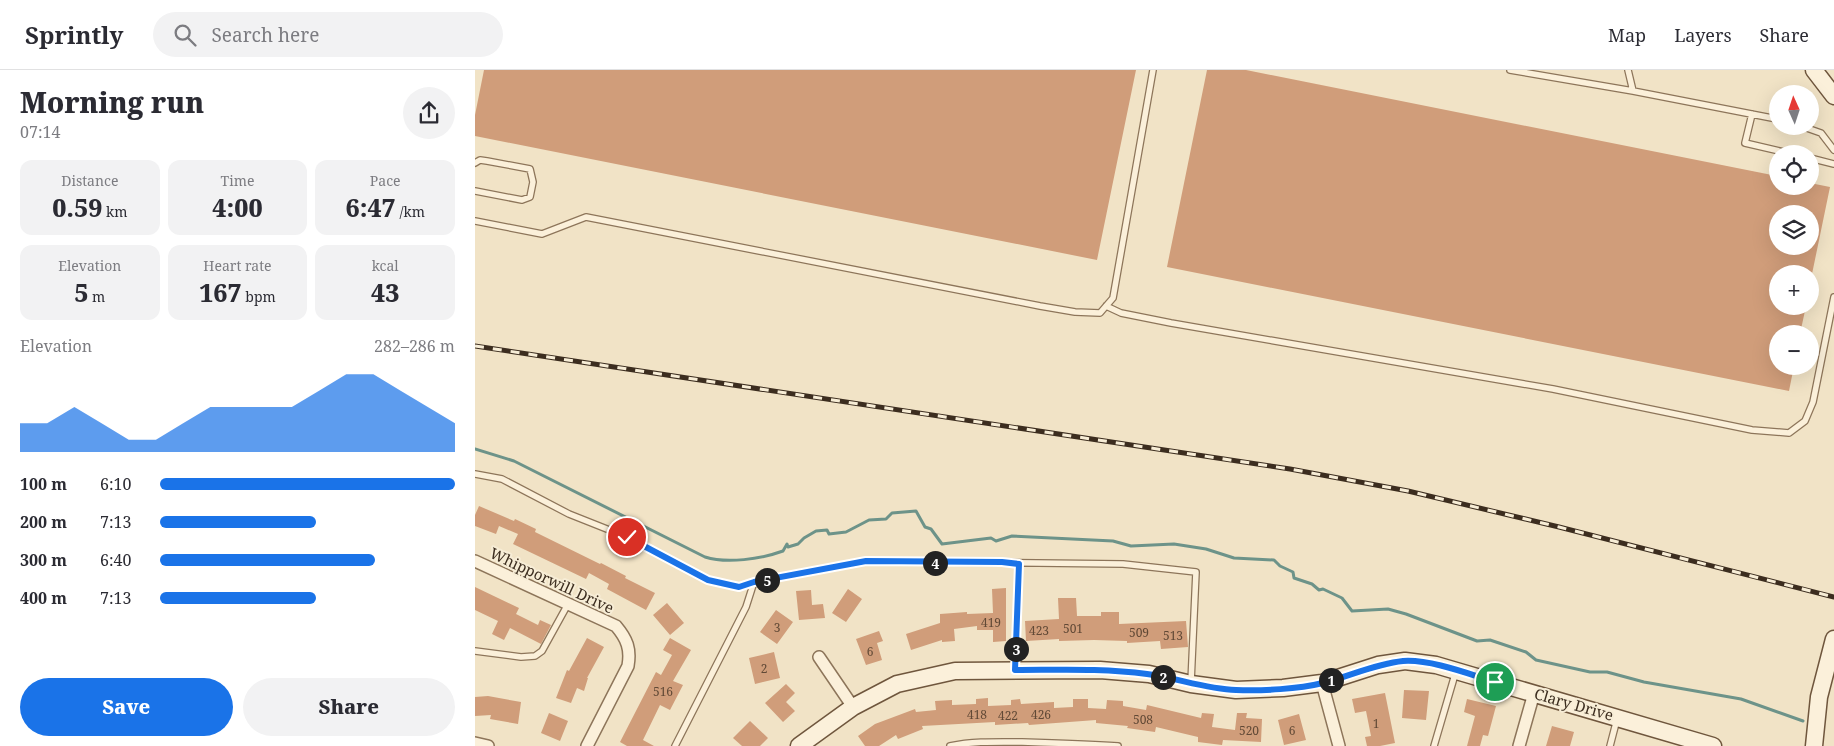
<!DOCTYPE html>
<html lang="en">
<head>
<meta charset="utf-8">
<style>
  body { margin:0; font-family:"Noto Serif",serif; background:#f2f2f3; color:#2b2b33; height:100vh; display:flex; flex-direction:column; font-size:19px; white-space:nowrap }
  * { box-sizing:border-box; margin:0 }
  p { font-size:16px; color:#7c7c81 }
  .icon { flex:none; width:28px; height:28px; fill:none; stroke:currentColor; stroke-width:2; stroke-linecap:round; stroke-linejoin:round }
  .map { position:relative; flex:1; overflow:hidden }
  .details { display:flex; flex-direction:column; background:#fff; width:475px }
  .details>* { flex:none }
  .needle { width:32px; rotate:357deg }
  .buttons { position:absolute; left:1294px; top:15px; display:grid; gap:10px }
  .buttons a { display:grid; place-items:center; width:50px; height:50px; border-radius:50%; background:#fff; box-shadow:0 5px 20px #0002; font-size:25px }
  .pin { position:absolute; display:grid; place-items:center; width:42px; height:42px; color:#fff; margin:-21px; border:2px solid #fff; border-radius:50%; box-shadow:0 1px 5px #0007 }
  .km { position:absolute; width:25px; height:25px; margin:-12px; border-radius:50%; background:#222; color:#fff; font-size:14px; line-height:25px; text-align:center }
  .round { display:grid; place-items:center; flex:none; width:52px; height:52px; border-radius:26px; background:#f2f2f3 }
  .summary { display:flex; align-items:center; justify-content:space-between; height:85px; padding:0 20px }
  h1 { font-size:28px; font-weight:800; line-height:38px }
  .stats { display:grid; grid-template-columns:repeat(3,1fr); gap:8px; height:85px; padding:5px 20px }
  .stats div { display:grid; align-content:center; border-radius:12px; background:#f2f2f3; text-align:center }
  .stats b { font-size:25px; font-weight:800 }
  .stats small { font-size:14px; font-weight:400 }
  .stats p { font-size:14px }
  .chart { height:140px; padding:10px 20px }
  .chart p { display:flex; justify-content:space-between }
  .chart svg { width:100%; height:90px; margin-top:5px; fill:#1a73e8; opacity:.7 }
  .action { display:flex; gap:10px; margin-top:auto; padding:10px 20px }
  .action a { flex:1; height:58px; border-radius:30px; background:#1a73e8; color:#fff; font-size:20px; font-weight:800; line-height:58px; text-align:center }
  .action a+a { background:#f2f2f3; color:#2b2b33 }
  ul { padding:0 20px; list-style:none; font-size:16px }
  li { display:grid; grid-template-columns:80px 60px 1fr; align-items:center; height:38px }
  li i { height:12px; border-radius:6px; background:#1a73e8 }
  header { display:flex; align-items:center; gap:30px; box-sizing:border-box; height:70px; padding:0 25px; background:#fff; border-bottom:1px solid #e1e1e2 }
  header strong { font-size:24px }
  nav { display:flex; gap:28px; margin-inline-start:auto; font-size:18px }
  .search { width:350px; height:45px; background:#f2f2f3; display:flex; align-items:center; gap:12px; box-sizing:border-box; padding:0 18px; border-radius:28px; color:#7c7c81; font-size:19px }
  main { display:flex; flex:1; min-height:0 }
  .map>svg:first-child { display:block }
</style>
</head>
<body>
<header>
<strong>Sprintly</strong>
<div class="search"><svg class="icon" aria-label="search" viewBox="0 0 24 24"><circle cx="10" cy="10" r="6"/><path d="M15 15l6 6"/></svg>Search here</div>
<nav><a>Map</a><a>Layers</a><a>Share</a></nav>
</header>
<main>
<section class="details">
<div class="summary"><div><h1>Morning run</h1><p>07:14</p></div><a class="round"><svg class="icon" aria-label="share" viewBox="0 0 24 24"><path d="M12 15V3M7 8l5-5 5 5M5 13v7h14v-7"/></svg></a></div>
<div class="stats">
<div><p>Distance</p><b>0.59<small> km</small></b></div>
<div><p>Time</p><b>4:00</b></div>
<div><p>Pace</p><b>6:47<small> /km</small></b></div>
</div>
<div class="stats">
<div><p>Elevation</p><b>5<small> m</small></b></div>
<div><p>Heart rate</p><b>167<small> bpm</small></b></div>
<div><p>kcal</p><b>43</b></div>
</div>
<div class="chart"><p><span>Elevation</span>282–286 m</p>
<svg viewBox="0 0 160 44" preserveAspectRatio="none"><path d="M0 44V30L10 30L20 22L30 30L40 38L50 38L60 30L70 22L80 22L90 22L100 22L110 14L120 6L130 6L140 14L150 22L160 30V44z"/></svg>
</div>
<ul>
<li><b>100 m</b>6:10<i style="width:100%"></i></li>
<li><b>200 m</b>7:13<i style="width:53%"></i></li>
<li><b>300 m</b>6:40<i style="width:73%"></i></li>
<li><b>400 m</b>7:13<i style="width:53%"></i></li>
</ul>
<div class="action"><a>Save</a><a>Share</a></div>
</section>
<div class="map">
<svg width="1359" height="676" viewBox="0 0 1359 676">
  <rect width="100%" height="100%" fill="#f1e3c6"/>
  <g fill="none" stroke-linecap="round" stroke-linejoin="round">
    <path stroke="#6d9389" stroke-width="3" d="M 0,379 L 39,391 L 230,487 C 252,494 286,489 308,481 L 312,474 L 313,477 L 323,474 L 329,468 L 341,461 L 352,460 L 354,464 L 371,462 L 394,450 L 411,449 L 417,443 L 441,441 L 450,457 L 456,459 L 467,474 L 516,468 L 521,471 L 537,466 L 638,471 L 656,476 L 699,474 L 731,479 L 759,488 L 799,490 L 805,496 L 818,502 L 819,508 L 837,514 L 844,520 L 848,519 L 867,528 L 877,541 L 913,539 L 931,544 L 1002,571 L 1015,570 L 1051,582 L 1061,590 L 1115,602 L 1132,602 L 1169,612 L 1266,629 L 1328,651"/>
  </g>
  <path fill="#d09d7a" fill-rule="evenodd" d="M 9,0 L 661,0 L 622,190 L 0,66 L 0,45 Z
    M 732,0 L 771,0 L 1302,106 L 1302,116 L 1335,116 L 1335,113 L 1355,117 L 1337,204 L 1302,204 L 1302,236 L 1331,236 L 1325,264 L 1302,264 L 1302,296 L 1319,296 L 1314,321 L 692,197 ZM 1302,144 L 1335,144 L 1335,176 L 1302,176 Z
    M 4,436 L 39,451 L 40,449 L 61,459 L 60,462 L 125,494 L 126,493 L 151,506 L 150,508 L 180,523 L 171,540 L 132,519 L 134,514 L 114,503 L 111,509 L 38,474 L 43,464 L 24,456 L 21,464 L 0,456 L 0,445 Z
    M 0,517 L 44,538 L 41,544 L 63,555 L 65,550 L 76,555 L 66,574 L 35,558 L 29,570 L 17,564 L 23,551 L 0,540 Z
    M 531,518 L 531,571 L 518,572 L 518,560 L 502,560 L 502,556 L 479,559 L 480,571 L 467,572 L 467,570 L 436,580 L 431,564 L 465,553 L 465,544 L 492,542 L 492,544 L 518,543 L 517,519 Z
    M 373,519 L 387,529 L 371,552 L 357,543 Z
    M 336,520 L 337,535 L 348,534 L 350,548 L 324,550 L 321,521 Z
    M 583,528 L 601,528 L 602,546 L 626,546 L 626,542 L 644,542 L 644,554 L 711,551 L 713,577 L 686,579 L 685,571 L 652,573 L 652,571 L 619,570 L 584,571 L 584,569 L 551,571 L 550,551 L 584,549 Z
    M 192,533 L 209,553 L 195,565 L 178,545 Z
    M 301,540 L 318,552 L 302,574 L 285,562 Z
    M 404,561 L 408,571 L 402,573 L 407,590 L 391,595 L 381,569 Z
    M 112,568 L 129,577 L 112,608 L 113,608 L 109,621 L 102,618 L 96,633 L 81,628 L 92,600 L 94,601 Z
    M 195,568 L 216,580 L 198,611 L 208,615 L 195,640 L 185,635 L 168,670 L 179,676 L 152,676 L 145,672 L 181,602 L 186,605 L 197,585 L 188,580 Z
    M 299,582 L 305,608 L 280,614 L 274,588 Z
    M 311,614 L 320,623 L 311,632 L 320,641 L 308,652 L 290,633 Z
    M 929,620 L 954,621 L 951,650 L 927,648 Z
    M 910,623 L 920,673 L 905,676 L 892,676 L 890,667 L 896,666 L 891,641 L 880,643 L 877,629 Z
    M 13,626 L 46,632 L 43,654 L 15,649 L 16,645 L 0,646 L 0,627 Z
    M 513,628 L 513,636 L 536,635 L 536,630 L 545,629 L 546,634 L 579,632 L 579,638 L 598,637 L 598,629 L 613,629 L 613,638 L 631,639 L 632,630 L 648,631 L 648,636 L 671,640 L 672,635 L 726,648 L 727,643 L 739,644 L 737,657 L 760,660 L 762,643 L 772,643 L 771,648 L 787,649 L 786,672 L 748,670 L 747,675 L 723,672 L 723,667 L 681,657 L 680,662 L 652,658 L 653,656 L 621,653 L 621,650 L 554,655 L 553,653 L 520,655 L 520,652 L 447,656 L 448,659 L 423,669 L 421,665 L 404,676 L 390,676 L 383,666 L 400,654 L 440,639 L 441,642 L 461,640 L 460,631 L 477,630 L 477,635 L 501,634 L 501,629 Z
    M 992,629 L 1021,636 L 1013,666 L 1008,665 L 1005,676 L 992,676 L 1000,646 L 989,642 Z
    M 74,643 L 93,651 L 85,671 L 66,663 Z
    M 824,644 L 831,670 L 809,675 L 803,650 Z
    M 275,651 L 293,668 L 285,676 L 267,676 L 258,668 Z
    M 1077,656 L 1099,662 L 1095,676 L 1071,676 Z"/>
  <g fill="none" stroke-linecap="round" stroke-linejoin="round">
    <g stroke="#8d755a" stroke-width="8">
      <path id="lane" d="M 1035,0 L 1158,21 L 1153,0
        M 1158,21 L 1302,49
        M 1277,44 L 1270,73 L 1317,84
        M 1326,56 L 1346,63 L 1359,80
        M 1335,88 L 1359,94
        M 0,93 L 5,90 L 12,91 L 55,99 L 58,112 L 55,127 L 47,130 L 0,121
        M 0,151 L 67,164 L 111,147 L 565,236 L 600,242 L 625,243 L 638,228 L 678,0
        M 631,236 L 646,243 L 696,253 L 1078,319 L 1277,360 L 1314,363 L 1330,351 L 1338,332 L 1359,227
        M 0,404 L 27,409 L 94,444 L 152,467 L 233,510 L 264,517 L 279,512 L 391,491 L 648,494 L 721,502 L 716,612
        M 0,581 L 46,587 L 60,586 L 67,581 L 93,534
        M 540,599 L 544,494
        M 200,676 L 271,537 L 279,512
        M 475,676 C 499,671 523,672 547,672 C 579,673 611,674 643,676
        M 959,676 L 981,601
        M 1135,676 L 1142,649"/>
    </g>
    <g stroke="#8d755a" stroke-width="14">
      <path id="street" d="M 0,491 L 141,556 C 152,569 156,579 153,596 L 112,676
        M 344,587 L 378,637
        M 847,613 L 864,676
        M 0,673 L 13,676
        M 1044,676 L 1059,623"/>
    </g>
    <g stroke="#6f563d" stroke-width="19">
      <path id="secondary" d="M 1339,0 L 1359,26
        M 324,676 L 378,637 L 422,614 L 480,601 L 625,600 L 674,604 L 716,614 L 761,620 L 808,618 L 847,613 L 903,595 L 930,591 L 961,595 L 1238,676
        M 1339,676 L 1344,627 L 1359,569"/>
    </g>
    <use href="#lane" stroke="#fbf0da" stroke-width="5.5"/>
    <use href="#street" stroke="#fbf0da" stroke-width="11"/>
    <use href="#secondary" stroke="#fbf0da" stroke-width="16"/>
    <g stroke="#3c2d1f" stroke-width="5">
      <path id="rail" d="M 0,276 L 815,399 L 933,421 L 1084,457 L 1359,527"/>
    </g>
    <use href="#rail" stroke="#f7edd6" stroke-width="3" stroke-dasharray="9" stroke-linecap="butt"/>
  </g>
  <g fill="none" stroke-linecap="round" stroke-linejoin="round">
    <g stroke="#fff" stroke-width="10">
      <path id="route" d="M 152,467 L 233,510 L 264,517 L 279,512 L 391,491 L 527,492 L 544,494 L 540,600 C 584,600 628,598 672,604 C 702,608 731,619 761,620 C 788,621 823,619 848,613 C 875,606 900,594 928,591 C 955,589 994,604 1020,612"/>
    </g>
    <use href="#route" stroke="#1a73e8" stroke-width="6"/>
  </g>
  <g text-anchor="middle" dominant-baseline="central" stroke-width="4" stroke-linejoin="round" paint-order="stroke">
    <g font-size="12" fill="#614936">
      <text x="516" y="552">419</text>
      <text x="302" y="557">3</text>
      <text x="598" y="558">501</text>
      <text x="564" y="560">423</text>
      <text x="664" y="562">509</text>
      <text x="698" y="565">513</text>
      <text x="395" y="581">6</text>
      <text x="289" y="598">2</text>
      <text x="188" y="621">516</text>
      <text x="502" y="644">418</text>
      <text x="566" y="644">426</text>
      <text x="533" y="645">422</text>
      <text x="668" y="649">508</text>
      <text x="901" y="653">1</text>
      <text x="774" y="660">520</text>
      <text x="817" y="660">6</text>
    </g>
    <g font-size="15" fill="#3c2d1f" stroke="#f7edd6">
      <text transform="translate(77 510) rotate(25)">Whipporwill Drive</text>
      <text transform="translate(1099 634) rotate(16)">Clary Drive</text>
    </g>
  </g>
</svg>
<div class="buttons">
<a><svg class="needle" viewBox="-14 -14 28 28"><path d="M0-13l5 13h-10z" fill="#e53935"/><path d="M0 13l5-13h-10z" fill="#7c7c81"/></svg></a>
<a><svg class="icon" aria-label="locate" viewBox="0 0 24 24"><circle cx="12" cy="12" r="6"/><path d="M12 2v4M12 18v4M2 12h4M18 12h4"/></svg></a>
<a><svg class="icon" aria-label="layers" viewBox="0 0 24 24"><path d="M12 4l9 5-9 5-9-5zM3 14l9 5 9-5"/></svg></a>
<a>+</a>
<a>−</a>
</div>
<div class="pin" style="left:1020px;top:612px;background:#1e9e55"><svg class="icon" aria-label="arrive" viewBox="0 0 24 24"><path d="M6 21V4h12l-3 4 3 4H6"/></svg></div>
<div class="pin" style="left:152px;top:467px;background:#d93025"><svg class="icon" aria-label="check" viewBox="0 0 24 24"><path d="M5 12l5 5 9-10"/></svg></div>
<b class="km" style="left:856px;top:610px">1</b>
<b class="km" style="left:688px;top:607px">2</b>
<b class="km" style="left:541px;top:579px">3</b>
<b class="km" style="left:460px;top:493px">4</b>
<b class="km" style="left:292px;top:510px">5</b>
</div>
</main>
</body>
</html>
